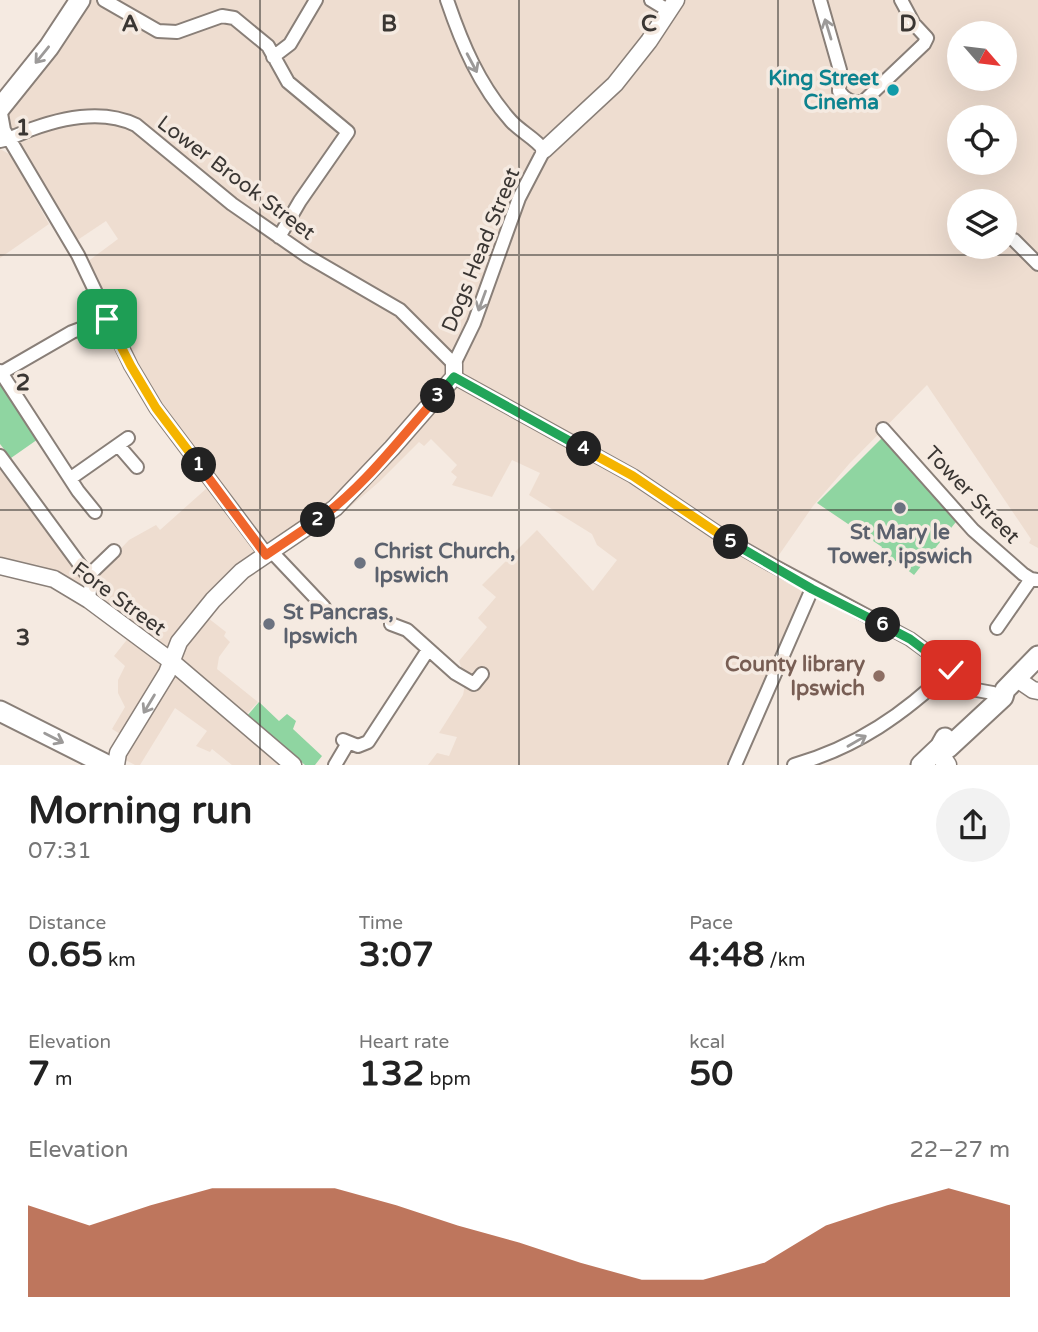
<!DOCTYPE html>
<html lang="en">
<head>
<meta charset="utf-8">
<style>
  body { margin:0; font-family:"Varela Round",sans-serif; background:#f2f2f2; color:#222; height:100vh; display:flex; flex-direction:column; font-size:26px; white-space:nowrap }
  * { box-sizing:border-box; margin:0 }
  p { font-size:23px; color:#767676 }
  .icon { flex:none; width:38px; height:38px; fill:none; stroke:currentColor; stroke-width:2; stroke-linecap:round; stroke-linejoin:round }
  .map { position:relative; height:765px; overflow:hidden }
  .sheet { display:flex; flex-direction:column; background:#fff; flex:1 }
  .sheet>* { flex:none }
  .needle { width:46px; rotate:118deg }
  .tools { position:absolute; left:947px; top:21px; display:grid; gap:14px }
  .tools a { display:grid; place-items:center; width:70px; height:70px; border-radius:50%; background:#fff; box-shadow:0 7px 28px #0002; font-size:35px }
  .pin { position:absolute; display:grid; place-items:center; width:60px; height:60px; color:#fff; margin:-30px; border-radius:14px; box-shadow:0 4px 10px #0006 }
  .km { position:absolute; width:35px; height:35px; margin:-18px; border-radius:50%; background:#222; color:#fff; font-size:19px; line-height:35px; text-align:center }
  .round { display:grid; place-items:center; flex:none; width:74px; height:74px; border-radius:37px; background:#f2f2f2 }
  .head { display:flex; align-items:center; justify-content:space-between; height:119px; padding:0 28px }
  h1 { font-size:38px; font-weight:700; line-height:52px }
  .figures { display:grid; grid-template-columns:repeat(3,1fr); gap:10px; height:119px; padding:7px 28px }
  .figures div { display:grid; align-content:center }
  .figures b { font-size:35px; font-weight:700 }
  .figures small { font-size:19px; font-weight:400 }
  .figures p { font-size:19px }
  .chart { height:196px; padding:14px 28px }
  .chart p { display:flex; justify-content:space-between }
  .chart svg { width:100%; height:126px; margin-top:7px; fill:#a33d19; opacity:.7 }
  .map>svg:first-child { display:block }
</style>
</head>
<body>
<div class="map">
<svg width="1038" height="765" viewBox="0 0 1038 765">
  <rect width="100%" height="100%" fill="#f5eae1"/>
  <path fill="#eeddd0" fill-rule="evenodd" d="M 80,0 L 1038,0 L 1038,548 L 1029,543 L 1031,539 L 927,385 L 849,464 L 813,506 L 772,565 L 812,589 L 735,765 L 428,765 L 437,753 L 449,756 L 457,737 L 439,733 L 463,695 L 466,680 L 459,661 L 487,627 L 478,618 L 496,597 L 482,585 L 537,530 L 593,591 L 617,560 L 597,545 L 592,534 L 529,495 L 540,473 L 512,460 L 492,497 L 452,485 L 457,477 L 451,472 L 457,465 L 431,439 L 424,446 L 419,442 L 379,482 L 350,507 L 338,505 L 242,571 L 171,661 L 99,608 L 91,580 L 129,540 L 156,525 L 160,530 L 207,488 L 223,500 L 156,408 L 83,265 L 118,239 L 106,221 L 73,243 L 8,139 L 0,108 ZM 959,33 L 1004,33 L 1004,79 L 959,79 ZM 959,117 L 1004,117 L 1004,163 L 959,163 ZM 959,201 L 1004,201 L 1004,247 L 959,247 Z
    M 0,149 L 9,154 L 15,163 L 49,224 L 0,258 Z
    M 0,463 L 86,581 L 83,585 L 42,566 L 0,557 Z
    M 208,618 L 226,632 L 224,636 L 230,642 L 219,657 L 217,669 L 258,702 L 237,724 L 283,765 L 232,765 L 212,749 L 210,752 L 196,746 L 207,731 L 175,708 L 140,765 L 135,765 L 122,758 L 180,654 Z
    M 129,637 L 166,662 L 125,737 L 112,729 L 125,707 L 118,693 L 118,680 L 125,666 L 114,656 Z"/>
  <path fill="#8fd5a1" d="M 0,382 L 41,437 L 11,458 L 0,444 Z
    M 885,435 L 959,518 L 914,575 L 881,550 L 882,547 L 817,503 Z
    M 259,702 L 279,721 L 287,714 L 296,721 L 293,729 L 322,756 L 315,765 L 305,765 L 247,716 Z"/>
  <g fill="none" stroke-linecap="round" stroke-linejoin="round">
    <g stroke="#897f78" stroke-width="16">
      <path id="minor" d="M 104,0 L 158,31 L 177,32 L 222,16 L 234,18 L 268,46 L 288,82 L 348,132 L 300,201 L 279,237
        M 651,0 L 669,11
        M 820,0 L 840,70 L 839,91 C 844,99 854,105 864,101 L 924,44 L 927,38 L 914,24 L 901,0
        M 273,57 L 290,44 L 316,0
        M 0,108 L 4,130 L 78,255 L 131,366 L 156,408 L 266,554
        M 0,141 C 11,139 21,133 32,129 C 65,117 103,109 136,125 L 232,204 L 307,256 L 400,310 L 454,364 L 474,323 L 519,198 L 544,150 C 535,138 521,132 511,121 C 479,85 462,44 447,0
        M 1014,240 L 1038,264
        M 0,371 L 78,491 L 95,512
        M 1,373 L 72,332 L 107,319
        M 454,377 L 633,476 L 728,540 L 772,565 L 910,639 L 951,669 L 971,689 L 993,693
        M 883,429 L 973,530 L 1023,574 L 1031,579 L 1038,580
        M 118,445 L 137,467
        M 0,456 L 91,580 L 89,600
        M 71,478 L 128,438
        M 271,551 L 324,607
        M 88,576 L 114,551
        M 391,624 L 407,630 L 455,673 L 474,684 L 482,674
        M 997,628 L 1031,579
        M 343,740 L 358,746 L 368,742 L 428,650
        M 335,765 L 348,743
        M 735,765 L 812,589
        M 794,765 C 857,747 904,714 951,669"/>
    </g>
    <g stroke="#897f78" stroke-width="19">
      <path id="tertiary" d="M 544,150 L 615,84 L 649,41 L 676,0
        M 0,566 L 54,579 L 89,600 L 171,661 L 293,765
        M 1017,679 L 1033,690 L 1038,691
        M 116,765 L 118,753 L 167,673 L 179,642 L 213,600 L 242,571 L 335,508 L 392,448 L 454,377 L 454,364"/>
    </g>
    <g stroke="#897f78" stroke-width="21">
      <path id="secondary" d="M 937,750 L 947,765"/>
    </g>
    <g stroke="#897f78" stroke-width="23">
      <path id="primary" d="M 0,108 L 49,47 L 80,0
        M 0,711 L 107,765
        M 940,747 L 948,748 L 1003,697 L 1005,690 L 1038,656
        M 921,765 L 940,747 L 945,738"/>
    </g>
    <use href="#minor" stroke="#fff" stroke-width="12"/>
    <use href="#tertiary" stroke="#fff" stroke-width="16"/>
    <use href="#secondary" stroke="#fff" stroke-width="18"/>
    <use href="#primary" stroke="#fff" stroke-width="19"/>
  </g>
  <defs><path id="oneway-shaft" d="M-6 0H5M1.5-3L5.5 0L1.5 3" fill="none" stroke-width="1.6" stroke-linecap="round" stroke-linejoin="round" transform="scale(1.75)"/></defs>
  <g stroke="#9c9a99">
    <use href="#oneway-shaft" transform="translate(828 29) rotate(-107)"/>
    <use href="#oneway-shaft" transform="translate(42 55) rotate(129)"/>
    <use href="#oneway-shaft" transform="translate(472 63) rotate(62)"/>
    <use href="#oneway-shaft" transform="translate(482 301) rotate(110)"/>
    <use href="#oneway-shaft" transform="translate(149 704) rotate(121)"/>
    <use href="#oneway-shaft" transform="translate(54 738) rotate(27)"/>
    <use href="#oneway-shaft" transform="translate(857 741) rotate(-30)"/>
  </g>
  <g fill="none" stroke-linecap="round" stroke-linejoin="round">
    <g stroke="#fff" stroke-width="14">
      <path id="split-1" d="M 107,319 L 131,366 L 156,408 L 199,465"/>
    </g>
    <g stroke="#fff" stroke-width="14">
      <path id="split-2" d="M 199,465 L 266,555 L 318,520"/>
    </g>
    <g stroke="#fff" stroke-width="14">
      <path id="split-3" d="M 318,520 C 364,487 400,438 438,396"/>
    </g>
    <g stroke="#fff" stroke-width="14">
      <path id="split-4" d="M 438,396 L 454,377 L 584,449"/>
    </g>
    <g stroke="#fff" stroke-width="14">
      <path id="split-5" d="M 584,449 L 633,476 L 731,542"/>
    </g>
    <g stroke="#fff" stroke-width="14">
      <path id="split-6" d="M 731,542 L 812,589 L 883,625"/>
    </g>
    <g stroke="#fff" stroke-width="14">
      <path id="split-7" d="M 883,625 L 910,639 L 951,670"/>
    </g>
    <use href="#split-1" stroke="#f5b400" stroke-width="9"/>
    <use href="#split-2" stroke="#f0652b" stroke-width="9"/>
    <use href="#split-3" stroke="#f0652b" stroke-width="9"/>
    <use href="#split-4" stroke="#22a559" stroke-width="9"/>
    <use href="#split-5" stroke="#f5b400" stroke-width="9"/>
    <use href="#split-6" stroke="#22a559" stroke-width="9"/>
    <use href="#split-7" stroke="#22a559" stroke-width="9"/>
  </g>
  <path fill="none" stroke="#3a3633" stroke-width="2" stroke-opacity="0.55" d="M 260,0 L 260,765M 519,0 L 519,765M 778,0 L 778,765M 0,255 L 1038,255M 0,510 L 1038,510"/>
  <circle fill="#0f9aa8" stroke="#f5eae1" stroke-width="2.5" cx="893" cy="90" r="7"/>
  <g fill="#6b7280" stroke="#f5eae1" stroke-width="2.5">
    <circle cx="900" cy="508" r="7"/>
    <circle cx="360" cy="563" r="7"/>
    <circle cx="269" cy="624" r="7"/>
  </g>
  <circle fill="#8d6e63" stroke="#f5eae1" stroke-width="2.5" cx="879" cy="676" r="7"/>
  <g text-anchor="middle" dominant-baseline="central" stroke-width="7" stroke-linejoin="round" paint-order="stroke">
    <g font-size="21" font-weight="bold" fill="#0d838f" stroke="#f5eae1" text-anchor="end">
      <text x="879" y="78">King Street<tspan x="879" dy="24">Cinema</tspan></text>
    </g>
    <g font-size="21" fill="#3a3633" stroke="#f5eae1">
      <text transform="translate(236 178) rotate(37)">Lower Brook Street</text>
      <text transform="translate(481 250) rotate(-68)">Dogs Head Street</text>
      <text transform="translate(972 495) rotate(46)">Tower Street</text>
      <text transform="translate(119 599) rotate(36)">Fore Street</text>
    </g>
    <g font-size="21" font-weight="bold" fill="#5b616d" stroke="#f5eae1" text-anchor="start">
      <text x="900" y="532" text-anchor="middle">St Mary le<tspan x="900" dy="24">Tower, ipswich</tspan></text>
      <text x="374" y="551">Christ Church,<tspan x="374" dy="24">Ipswich</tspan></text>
      <text x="283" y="612">St Pancras,<tspan x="283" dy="24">Ipswich</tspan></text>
    </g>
    <g font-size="21" font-weight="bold" fill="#785e54" stroke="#f5eae1" text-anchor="end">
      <text x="865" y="664">County library<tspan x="865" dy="24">Ipswich</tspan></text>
    </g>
  </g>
  <g font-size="23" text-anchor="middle" font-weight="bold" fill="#3a3633" stroke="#f5eae1" stroke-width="7" stroke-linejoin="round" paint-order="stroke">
    <text x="130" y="31">A</text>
    <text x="389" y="31">B</text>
    <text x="649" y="31">C</text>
    <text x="908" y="31">D</text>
    <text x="23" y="135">1</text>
    <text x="23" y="390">2</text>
    <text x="23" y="645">3</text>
  </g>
</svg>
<div class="tools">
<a><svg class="needle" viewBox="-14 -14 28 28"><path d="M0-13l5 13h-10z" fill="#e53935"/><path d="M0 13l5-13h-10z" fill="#767676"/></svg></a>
<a><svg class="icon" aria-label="locate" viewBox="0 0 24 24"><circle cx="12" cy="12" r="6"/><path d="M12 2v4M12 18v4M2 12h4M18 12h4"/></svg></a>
<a><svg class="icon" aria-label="layers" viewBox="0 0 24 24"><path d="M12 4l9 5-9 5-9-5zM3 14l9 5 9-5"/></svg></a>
</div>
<div class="pin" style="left:107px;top:319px;background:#1e9e55"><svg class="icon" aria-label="arrive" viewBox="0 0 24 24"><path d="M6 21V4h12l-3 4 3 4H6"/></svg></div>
<div class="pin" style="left:951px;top:670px;background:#d93025"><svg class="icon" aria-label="check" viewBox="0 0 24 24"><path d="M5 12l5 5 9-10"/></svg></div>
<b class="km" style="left:199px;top:465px">1</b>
<b class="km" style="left:318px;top:520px">2</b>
<b class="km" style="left:438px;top:396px">3</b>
<b class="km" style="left:584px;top:449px">4</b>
<b class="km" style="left:731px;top:542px">5</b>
<b class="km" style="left:883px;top:625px">6</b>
</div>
<section class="sheet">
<div class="head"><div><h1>Morning run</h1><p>07:31</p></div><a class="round"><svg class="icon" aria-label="share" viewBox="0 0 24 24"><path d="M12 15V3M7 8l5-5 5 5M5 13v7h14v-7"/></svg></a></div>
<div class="figures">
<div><p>Distance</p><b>0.65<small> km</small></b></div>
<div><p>Time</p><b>3:07</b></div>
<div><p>Pace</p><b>4:48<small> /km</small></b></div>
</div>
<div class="figures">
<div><p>Elevation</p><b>7<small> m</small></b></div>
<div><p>Heart rate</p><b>132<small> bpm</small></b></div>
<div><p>kcal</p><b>50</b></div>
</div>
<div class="chart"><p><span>Elevation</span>22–27 m</p>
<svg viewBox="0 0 160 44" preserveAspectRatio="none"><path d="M0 44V12L10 19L20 12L30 6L40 6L50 6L60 12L70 19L80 25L90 32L100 38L110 38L120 32L130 19L140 12L150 6L160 12V44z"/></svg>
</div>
</section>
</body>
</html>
